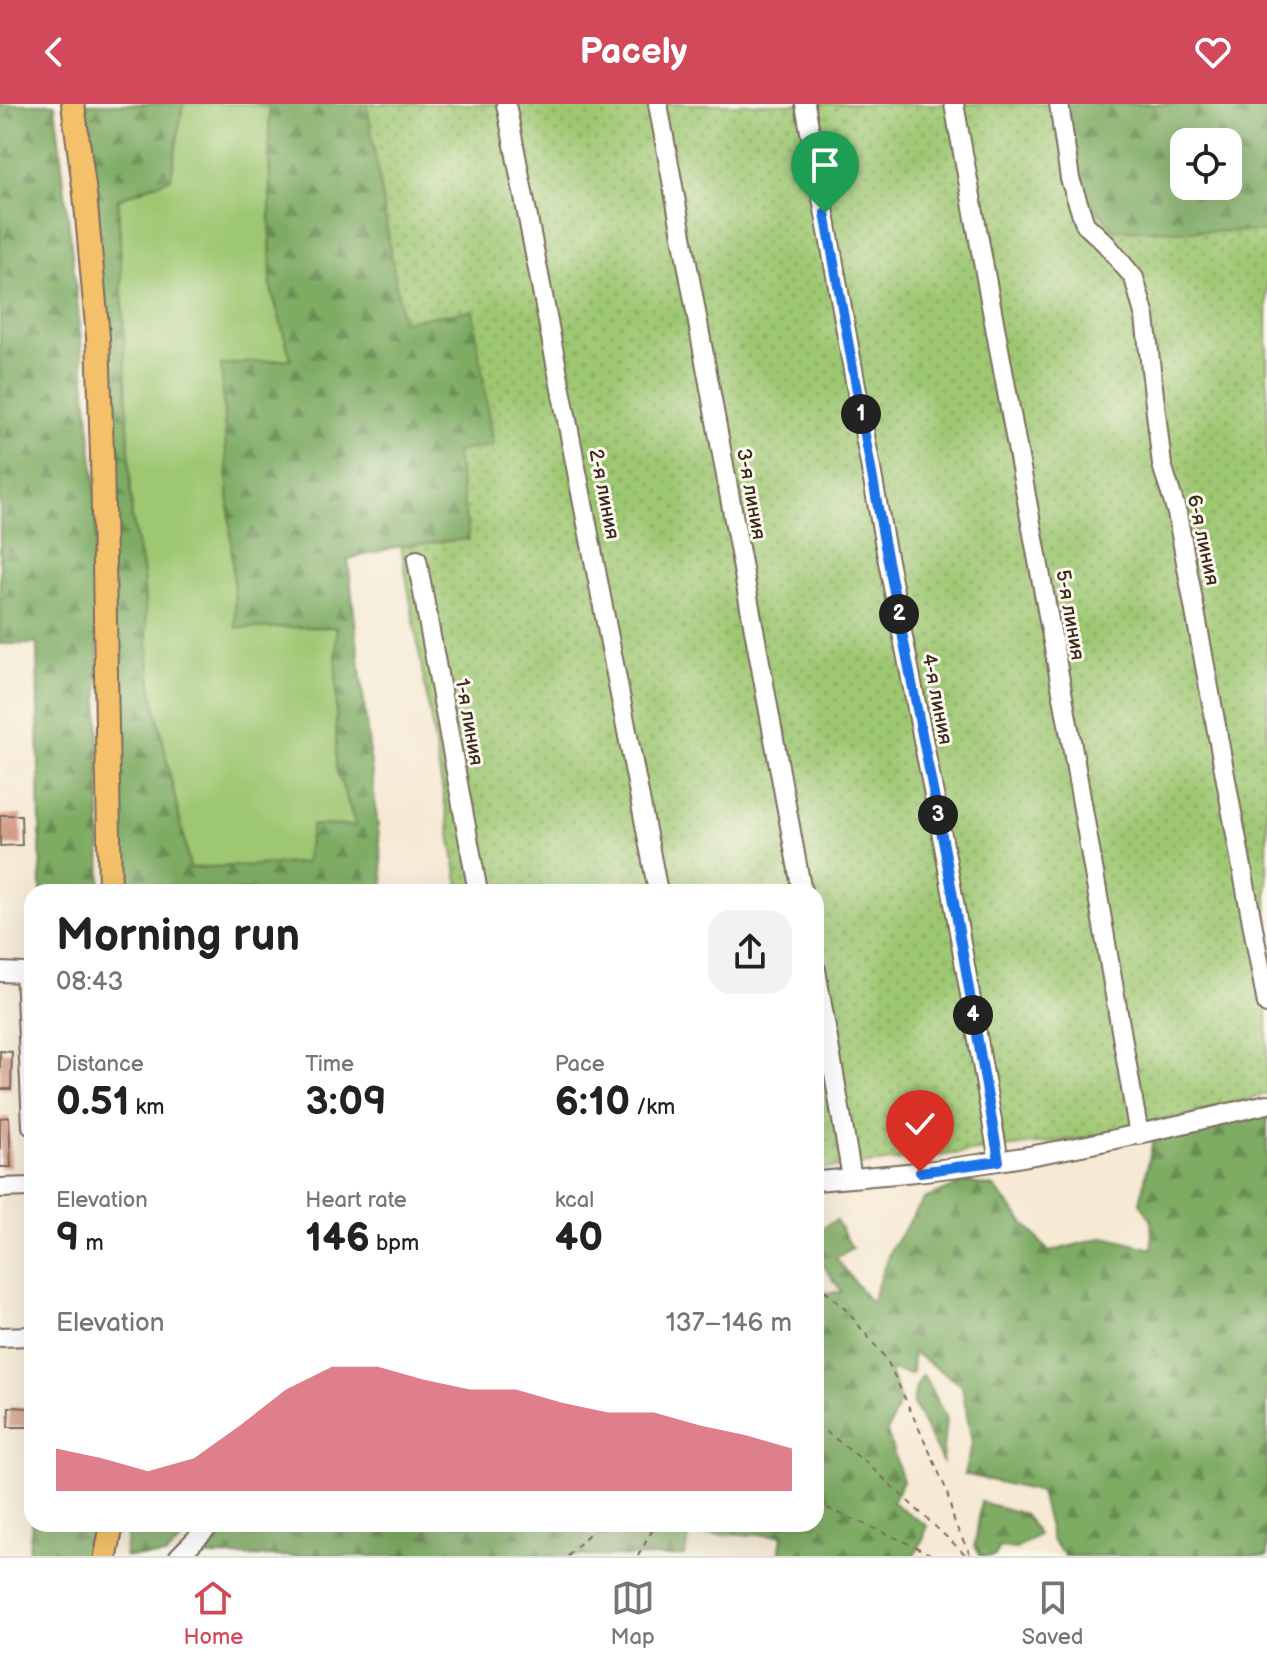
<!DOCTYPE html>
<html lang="en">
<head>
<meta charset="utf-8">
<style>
  body { margin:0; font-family:"Balsamiq Sans",sans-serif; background:#f2f2f2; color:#222; height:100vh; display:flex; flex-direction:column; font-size:30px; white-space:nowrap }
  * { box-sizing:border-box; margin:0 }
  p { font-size:26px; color:#767676 }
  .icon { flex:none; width:44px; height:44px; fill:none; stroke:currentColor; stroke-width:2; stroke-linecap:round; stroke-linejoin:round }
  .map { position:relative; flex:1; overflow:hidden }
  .sheet { position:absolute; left:24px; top:780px; width:800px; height:648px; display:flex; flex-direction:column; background:#fff; border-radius:24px; box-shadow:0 8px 32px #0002 }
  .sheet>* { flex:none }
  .tools { position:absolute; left:1170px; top:24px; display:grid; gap:16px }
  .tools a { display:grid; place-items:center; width:72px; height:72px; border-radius:16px; background:#fff; box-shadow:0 8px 32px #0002; font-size:40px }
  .pin { position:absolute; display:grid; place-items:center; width:68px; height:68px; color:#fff; margin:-82px -34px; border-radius:50% 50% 50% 0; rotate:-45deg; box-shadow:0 0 8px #0007 }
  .pin .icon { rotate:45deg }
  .km { position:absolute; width:40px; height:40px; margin:-20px; border-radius:50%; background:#222; color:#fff; font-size:22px; line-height:40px; text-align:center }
  .round { display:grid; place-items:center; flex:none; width:84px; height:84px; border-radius:24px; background:#f2f2f2 }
  .overview { display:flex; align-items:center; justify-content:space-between; height:136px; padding:0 32px }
  h1 { font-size:44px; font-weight:600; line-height:60px }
  .metrics { display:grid; grid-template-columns:repeat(3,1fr); gap:12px; height:136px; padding:8px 32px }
  .metrics div { display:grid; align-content:center }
  .metrics b { font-size:40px; font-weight:600 }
  .metrics small { font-size:22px; font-weight:400 }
  .metrics p { font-size:22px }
  .chart { height:224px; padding:16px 32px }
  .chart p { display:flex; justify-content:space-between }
  .chart svg { width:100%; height:144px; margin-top:8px; fill:#d1495b; opacity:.7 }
  header { display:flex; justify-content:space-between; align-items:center; height:104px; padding:0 32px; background:#d1495b; color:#fff; font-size:36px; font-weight:600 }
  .tab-bar { display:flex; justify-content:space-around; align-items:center; height:112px; border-top:2px solid #e0e0e0; background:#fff; font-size:22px; color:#767676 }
  .tab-bar a { display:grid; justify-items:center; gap:4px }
  .tab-bar .active { color:#d1495b }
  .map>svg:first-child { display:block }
</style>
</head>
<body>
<header><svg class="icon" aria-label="back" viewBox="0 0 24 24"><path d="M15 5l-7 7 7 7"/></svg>Pacely<svg class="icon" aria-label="heart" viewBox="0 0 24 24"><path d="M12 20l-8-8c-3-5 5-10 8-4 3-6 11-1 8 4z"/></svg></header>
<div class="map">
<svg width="1267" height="1452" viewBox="0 0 1267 1452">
  <defs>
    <pattern id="forest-firs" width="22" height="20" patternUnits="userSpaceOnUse" patternTransform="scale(2)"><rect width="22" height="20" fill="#7eac64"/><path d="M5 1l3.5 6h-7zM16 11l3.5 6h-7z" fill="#688c52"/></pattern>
    <pattern id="park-dots" width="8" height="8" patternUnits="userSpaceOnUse" patternTransform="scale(2)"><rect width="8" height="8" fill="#9ec772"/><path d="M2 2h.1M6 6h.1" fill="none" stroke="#82a25d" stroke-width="1.8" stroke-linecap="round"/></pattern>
  </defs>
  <rect width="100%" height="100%" fill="#fbf7ec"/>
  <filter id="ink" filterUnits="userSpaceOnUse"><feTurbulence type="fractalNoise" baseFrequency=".0125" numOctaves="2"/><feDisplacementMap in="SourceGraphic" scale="16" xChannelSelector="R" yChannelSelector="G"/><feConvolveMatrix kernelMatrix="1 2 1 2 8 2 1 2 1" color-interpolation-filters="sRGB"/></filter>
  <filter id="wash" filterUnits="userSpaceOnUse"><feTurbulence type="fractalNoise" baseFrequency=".006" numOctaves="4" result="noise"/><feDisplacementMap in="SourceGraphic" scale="32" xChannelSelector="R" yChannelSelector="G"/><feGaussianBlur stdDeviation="1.8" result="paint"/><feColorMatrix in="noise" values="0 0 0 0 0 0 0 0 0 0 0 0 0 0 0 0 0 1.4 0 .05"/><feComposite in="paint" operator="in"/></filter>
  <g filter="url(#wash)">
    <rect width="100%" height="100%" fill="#f6ead5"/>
    <path fill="#9ec772" stroke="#6c7848" stroke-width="2" d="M 183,0 L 253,0 L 269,2 L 271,184 L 292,256 L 221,262 L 336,522 L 336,664 L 357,722 L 305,759 L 190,764 L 151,582 L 143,470 L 132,413 L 118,95 L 171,74 Z"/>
    <path fill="url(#forest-firs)" stroke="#5c6b41" stroke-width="2" fill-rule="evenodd" d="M 0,0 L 55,0 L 75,175 L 96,388 L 101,788 L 41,788 L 37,540 L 0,540 Z
      M 85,0 L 183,0 L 171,74 L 118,95 L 132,413 L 143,470 L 151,582 L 190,764 L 305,759 L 312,721 L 356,722 L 336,664 L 336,523 L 236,524 L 221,261 L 291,255 L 271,184 L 269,3 L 253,0 L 367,0 L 402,216 L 473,206 L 493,342 L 456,349 L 469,435 L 401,442 L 348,455 L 385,788 L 123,788 L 97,91 Z
      M 1064,0 L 1267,0 L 1267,128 L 1114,126 L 1073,77 ZM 1184,38 L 1228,38 L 1228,82 L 1184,82 Z
      M 1267,1008 L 1267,1452 L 1065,1452 L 1052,1436 L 1040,1388 L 964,1370 L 972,1340 L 962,1282 L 913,1248 L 912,1270 L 890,1266 L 900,1297 L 887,1328 L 903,1377 L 892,1398 L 927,1422 L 923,1436 L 914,1452 L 779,1452 L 782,1431 L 690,1431 L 684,1452 L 193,1452 L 230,1420 L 816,1420 L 816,1189 L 842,1188 L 816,1151 L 816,1128 L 836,1116 L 852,1144 L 836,1154 L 871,1199 L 890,1147 L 924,1095 L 966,1078 L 994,1083 L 1049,1148 L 1105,1133 L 1152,1145 L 1151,1115 L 1140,1099 L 1153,1036 Z
      M 923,1271 L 946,1314 L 942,1357 L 913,1300 L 916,1283 Z
      M 981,1398 L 1025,1410 L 1038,1431 L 1016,1445 L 999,1443 L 995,1452 L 981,1452 L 975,1441 Z
      M 32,1418 L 32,1420 L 104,1420 L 99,1452 L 28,1452 Z
      M 129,1420 L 199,1420 L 165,1452 L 124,1452 Z"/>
    <path fill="url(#park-dots)" stroke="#6c7848" stroke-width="2" d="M 367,0 L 1064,0 L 1073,77 L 1114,126 L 1267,128 L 1267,990 L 1114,1031 L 816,1066 L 816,788 L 460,788 L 401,442 L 469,435 L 456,348 L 493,342 L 473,206 L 402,217 Z"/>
    <g id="blocks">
      <path fill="#d69c85" d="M 0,711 L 21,711 L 22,741 L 0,742 Z
        M 0,947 L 12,948 L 11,985 L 0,985 Z
        M 9,1013 L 11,1063 L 0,1063 L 0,1014 Z
        M 9,1303 L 31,1304 L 30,1323 L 8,1323 Z"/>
    </g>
  </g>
  <g filter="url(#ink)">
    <use href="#blocks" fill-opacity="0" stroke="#7c6d5e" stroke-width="2"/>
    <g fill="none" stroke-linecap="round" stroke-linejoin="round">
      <g stroke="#7c6d5e" stroke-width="22">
        <path id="minor" d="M 506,0 L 658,788
          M 658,0 L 802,788
          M 805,0 L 884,437 L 945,747 L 999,1057
          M 954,0 L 1073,647 L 1139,1031
          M 1059,0 L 1070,75 L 1085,120 L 1106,140 L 1134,174 L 1145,213 L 1162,361 L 1177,409 L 1267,900
          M 417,456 L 478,788
          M 816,866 L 852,1074
          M 0,868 L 25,869 L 32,1022
          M 816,1077 C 877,1072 938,1067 998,1057 C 1089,1043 1178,1021 1267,1000
          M 0,1084 L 32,1083
          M 0,1233 L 32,1232
          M 179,1452 L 211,1420"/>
      </g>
      <g stroke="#7c6d5e" stroke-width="26">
        <path id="major" d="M 73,0 L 85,90 L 98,233 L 102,351 L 110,788
          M 106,1452 L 112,1420"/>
      </g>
      <path stroke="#7c6d5e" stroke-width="2" stroke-dasharray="6 6" stroke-linecap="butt" d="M 816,1178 L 847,1207 L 887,1256 L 933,1355 L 946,1385 L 955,1420 L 971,1452
        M 816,1320 L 868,1360 L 967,1452
        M 816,1399 L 912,1441 L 934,1452
        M 568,1452 L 598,1420
        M 638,1452 L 656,1420"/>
      <use href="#minor" stroke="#fff" stroke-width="18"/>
      <use href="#major" stroke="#f4c16b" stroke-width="22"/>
    </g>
  </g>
  <g fill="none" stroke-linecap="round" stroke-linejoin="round" filter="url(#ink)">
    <g stroke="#fff" stroke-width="16">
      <path id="route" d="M 825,109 L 884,437 L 945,747 L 999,1057 L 920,1068"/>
    </g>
    <use href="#route" stroke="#1a73e8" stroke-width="10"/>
  </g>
  <g text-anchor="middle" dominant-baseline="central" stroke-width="6" stroke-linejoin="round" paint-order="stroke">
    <g font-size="20" fill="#3b2a1e" stroke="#fbf7ec">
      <text transform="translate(604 390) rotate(79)">2-я линия</text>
      <text transform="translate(751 390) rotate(80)">3-я линия</text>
      <text transform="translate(1203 436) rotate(78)">6-я линия</text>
      <text transform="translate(1070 511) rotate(80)">5-я линия</text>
      <text transform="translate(937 595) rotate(79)">4-я линия</text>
      <text transform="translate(469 618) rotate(80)">1-я линия</text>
    </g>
  </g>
</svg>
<div class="tools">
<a><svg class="icon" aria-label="locate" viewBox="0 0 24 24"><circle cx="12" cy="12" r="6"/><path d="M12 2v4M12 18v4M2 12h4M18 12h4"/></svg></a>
</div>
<div class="pin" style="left:825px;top:109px;background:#1e9e55"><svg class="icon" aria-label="arrive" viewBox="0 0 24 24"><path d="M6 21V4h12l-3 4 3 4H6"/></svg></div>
<div class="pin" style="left:920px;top:1068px;background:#d93025"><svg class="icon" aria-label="check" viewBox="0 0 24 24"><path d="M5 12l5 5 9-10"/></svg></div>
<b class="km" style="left:861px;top:310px">1</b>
<b class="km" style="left:899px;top:510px">2</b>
<b class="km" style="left:938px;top:711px">3</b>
<b class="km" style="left:973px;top:911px">4</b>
<section class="sheet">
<div class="overview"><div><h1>Morning run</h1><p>08:43</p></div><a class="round"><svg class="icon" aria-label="share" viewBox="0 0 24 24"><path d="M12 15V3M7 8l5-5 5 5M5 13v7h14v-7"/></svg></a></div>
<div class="metrics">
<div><p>Distance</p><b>0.51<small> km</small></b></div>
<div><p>Time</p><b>3:09</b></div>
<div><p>Pace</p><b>6:10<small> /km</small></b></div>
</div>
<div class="metrics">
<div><p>Elevation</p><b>9<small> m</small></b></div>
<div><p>Heart rate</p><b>146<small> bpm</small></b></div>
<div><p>kcal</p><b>40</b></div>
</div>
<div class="chart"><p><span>Elevation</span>137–146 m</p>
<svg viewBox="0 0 160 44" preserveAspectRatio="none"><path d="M0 44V31L10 34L20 38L30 34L40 24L50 13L60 6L70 6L80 10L90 13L100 13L110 17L120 20L130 20L140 24L150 27L160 31V44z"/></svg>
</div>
</section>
</div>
<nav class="tab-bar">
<a class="active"><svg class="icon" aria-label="home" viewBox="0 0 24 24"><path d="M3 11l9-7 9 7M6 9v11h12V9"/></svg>Home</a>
<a><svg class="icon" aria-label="map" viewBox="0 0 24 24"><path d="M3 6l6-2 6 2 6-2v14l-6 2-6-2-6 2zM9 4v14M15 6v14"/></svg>Map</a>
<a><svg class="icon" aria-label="saved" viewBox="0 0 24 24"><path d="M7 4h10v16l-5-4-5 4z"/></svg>Saved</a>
</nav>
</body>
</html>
